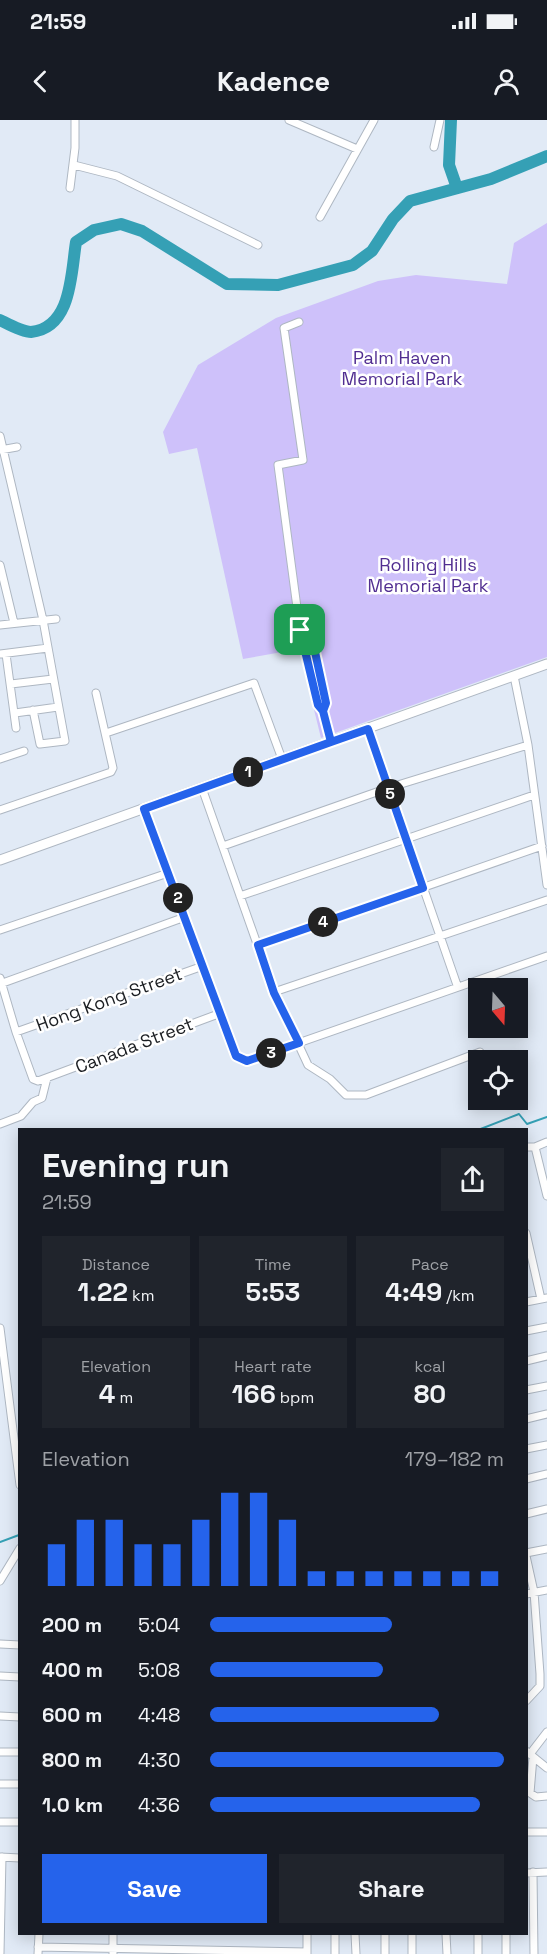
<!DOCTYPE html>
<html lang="en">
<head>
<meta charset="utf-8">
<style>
  body { margin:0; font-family:"Space Grotesk",sans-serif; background:#20242c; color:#f1f3f6; height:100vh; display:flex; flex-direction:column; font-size:22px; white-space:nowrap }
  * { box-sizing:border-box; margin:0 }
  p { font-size:20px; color:#9ea1a6 }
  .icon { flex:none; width:33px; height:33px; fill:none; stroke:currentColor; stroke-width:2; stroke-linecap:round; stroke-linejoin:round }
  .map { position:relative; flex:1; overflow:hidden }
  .drawer { position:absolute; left:18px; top:1008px; width:510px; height:807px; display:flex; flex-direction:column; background:#171b24; border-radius:0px; box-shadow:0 3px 15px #0003 }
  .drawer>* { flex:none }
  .needle { width:39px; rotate:161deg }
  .buttons { position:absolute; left:468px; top:858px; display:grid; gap:12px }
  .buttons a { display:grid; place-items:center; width:60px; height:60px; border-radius:0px; background:#171b24; box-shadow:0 3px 15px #0003; font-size:30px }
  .pin { position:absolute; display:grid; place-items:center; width:51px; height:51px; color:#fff; margin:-26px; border-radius:12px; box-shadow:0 3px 9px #0006 }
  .km { position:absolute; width:30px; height:30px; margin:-15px; border-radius:50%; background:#222; color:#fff; font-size:16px; line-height:30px; text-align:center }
  .round { display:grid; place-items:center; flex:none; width:63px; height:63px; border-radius:0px; background:#20242c }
  .head { display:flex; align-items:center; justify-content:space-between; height:102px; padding:0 24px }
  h1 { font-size:33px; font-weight:600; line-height:45px }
  .figures { display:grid; grid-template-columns:repeat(3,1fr); gap:9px; height:102px; padding:6px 24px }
  .figures div { display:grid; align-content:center; border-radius:0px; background:#20242c; text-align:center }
  .figures b { font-size:26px; font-weight:600 }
  .figures small { font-size:16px; font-weight:400 }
  .figures p { font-size:16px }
  .chart { height:168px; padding:12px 24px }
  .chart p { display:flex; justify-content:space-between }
  .chart svg { width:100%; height:108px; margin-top:6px; stroke:#2563eb; stroke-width:6 }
  .button { display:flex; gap:12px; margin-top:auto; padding:12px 24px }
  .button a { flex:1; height:69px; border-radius:0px; background:#2563eb; color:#fff; font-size:24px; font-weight:600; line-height:69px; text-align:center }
  .button a+a { background:#20242c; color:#f1f3f6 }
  ul { padding:0 24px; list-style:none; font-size:20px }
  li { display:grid; grid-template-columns:96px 72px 1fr; align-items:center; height:45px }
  li i { height:15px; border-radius:8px; background:#2563eb }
  .status { display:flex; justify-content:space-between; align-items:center; height:42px; padding:0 30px; background:#171b24; direction:ltr }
  .status svg { height:16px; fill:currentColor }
  header { display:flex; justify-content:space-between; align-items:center; height:78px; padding:0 24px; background:#171b24; font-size:27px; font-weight:600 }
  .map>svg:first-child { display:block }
</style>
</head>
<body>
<div class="status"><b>21:59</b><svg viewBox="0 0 49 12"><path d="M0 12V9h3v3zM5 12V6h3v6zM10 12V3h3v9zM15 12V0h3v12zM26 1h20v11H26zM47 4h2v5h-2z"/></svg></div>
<header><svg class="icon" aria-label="back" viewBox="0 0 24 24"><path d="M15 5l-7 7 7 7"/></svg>Kadence<svg class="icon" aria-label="person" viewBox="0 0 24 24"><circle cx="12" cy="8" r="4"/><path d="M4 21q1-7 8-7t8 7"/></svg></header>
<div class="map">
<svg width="547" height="1834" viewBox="0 0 547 1834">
  <rect width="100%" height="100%" fill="#e1eaf6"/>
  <path fill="#cec1fa" d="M 547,103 L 547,537 L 321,618 L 299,529 L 243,539 L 197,328 L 169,334 L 163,312 L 198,245 L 276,198 L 378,161 L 416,155 L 507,164 L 514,123 Z"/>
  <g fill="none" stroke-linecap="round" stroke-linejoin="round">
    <path stroke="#35a0b5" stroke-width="2" d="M 478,1010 L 519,994 L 527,1004 L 547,997
      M 0,1422 L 19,1415"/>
    <path stroke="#35a0b5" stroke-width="12" d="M 451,0 L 449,45 L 457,68
      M 0,200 C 8,204 22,212 31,212 C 72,208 71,153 76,122 L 94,110 L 121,104 L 142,111 L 227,164 L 278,165 L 353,145 L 372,131 L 393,99 L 410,81 L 491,59 L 547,36"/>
    <g stroke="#aeb7c2" stroke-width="9">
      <path id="minor" d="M 289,0 L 357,29
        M 434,27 L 440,0
        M 74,45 L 117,56 L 258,125
        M 70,68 L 75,28 L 75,0
        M 320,97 L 374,0
        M 299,202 L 284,208 L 303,340 L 278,345 L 300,510 L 318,585 L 323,591 L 331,622
        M 0,316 L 43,500 L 65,621 L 40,624 L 33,590
        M 0,330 L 17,327
        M 0,445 L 14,503
        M 0,505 L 56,499
        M 300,510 L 308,512 L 312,518 L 326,583 L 323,591
        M 0,534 L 48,528
        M 6,534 L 16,608
        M 514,556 L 528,625 L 547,765
        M 11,564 L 53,559
        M 15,593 L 58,587
        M 368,608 L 457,865
        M 106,613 L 254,563 L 282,639
        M 0,639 L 24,631
        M 202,668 L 274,872 L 308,945 L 330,959 L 346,975 L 366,975 L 480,932
        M 144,689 L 236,936 L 247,941 L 547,836
        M 0,690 L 111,652 L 113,648 L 96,573
        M 223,726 L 388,668 L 528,625
        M 240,776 L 534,675
        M 0,810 L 168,753
        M 258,825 L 542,726
        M 0,858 L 16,912 L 33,959 L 38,961 L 221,893
        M 0,864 L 185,797
        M 274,872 L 547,780
        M 16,912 L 203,846
        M 0,1004 L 21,996 L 33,982 L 42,978 L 47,958
        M 526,1027 L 535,1027 L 547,1022
        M 535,1027 L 547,1076
        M 526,1113 L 541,1179
        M 526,1182 L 547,1178
        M 0,1208 L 20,1365
        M 526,1211 L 547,1207
        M 526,1241 L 547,1236
        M 526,1270 L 547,1266
        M 526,1299 L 547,1294
        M 526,1329 L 547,1325
        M 526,1359 L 547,1354
        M 526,1394 L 547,1389
        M 526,1433 L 547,1429
        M 526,1436 L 534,1472 L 540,1554 L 540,1566 L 526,1581
        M 0,1461 L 20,1428
        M 526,1474 L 547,1470
        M 0,1524 L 20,1525
        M 0,1556 L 20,1557
        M 0,1596 L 20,1597
        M 526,1631 L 547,1648
        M 0,1632 L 20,1632
        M 530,1634 L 547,1612
        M 533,1637 L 530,1673 L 536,1677 L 547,1676
        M 0,1664 L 20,1664
        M 0,1702 L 20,1702
        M 526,1712 L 547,1712
        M 0,1737 L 20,1738
        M 533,1752 L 534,1834
        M 526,1753 L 547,1752
        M 335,1814 L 335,1834
        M 355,1814 L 356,1834
        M 385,1814 L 385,1834
        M 412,1814 L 412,1834
        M 446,1814 L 447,1834
        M 506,1814 L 506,1834
        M 38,1827 L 307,1832
        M 0,1833 L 2,1737
        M 38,1834 L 39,1814
        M 113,1834 L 113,1814
        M 307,1834 L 307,1814
        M 478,1834 L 478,1814"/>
    </g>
    <g stroke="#aeb7c2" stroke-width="11">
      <path id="major" d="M 0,740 L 547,544"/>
    </g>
    <use href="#minor" stroke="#fff" stroke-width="7"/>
    <use href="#major" stroke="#fff" stroke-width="9"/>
  </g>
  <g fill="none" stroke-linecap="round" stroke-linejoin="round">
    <g stroke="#fff" stroke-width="12">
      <path id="route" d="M 300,510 L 318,585 L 323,591 L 331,622 L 144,689 L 236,936 L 247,941 L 299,923 L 274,873 L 258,825 L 423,768 L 368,609 L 331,622 L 323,591 L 326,583 L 312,518 L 308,512 L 300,510"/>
    </g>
    <use href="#route" stroke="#2563eb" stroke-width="8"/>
  </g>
  <g text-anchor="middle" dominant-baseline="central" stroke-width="5" stroke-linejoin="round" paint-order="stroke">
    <g font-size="18" fill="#512e91" stroke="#fff">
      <text x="402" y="237">Palm Haven<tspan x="402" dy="21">Memorial Park</tspan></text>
      <text x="428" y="444">Rolling Hills<tspan x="428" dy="21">Memorial Park</tspan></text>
    </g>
    <g font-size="18" fill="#1a1d21" stroke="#fff">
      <text transform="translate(109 879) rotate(-20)">Hong Kong Street</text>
      <text transform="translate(134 925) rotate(-21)">Canada Street</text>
    </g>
  </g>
</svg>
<div class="buttons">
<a><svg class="needle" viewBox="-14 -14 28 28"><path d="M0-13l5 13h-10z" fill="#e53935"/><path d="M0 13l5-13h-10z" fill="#9ea1a6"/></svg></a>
<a><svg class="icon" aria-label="locate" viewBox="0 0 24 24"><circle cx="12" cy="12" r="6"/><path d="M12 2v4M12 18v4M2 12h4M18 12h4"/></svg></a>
</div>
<div class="pin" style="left:300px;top:510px;background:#1e9e55"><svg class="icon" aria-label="arrive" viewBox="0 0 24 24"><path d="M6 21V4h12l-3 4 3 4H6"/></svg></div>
<b class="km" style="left:248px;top:652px">1</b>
<b class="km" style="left:178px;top:778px">2</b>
<b class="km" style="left:271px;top:933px">3</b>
<b class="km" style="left:323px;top:802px">4</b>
<b class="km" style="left:390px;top:674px">5</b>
<section class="drawer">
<div class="head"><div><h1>Evening run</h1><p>21:59</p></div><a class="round"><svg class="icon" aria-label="share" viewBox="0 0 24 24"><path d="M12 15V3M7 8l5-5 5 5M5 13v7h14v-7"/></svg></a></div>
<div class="figures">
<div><p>Distance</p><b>1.22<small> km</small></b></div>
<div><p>Time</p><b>5:53</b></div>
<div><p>Pace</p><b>4:49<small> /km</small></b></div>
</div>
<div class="figures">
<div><p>Elevation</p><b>4<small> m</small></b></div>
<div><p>Heart rate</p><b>166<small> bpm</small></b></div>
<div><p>kcal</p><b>80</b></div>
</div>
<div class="chart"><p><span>Elevation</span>179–182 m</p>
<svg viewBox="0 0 160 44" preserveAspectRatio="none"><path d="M5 44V27M15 44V17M25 44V17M35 44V27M45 44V27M55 44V17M65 44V6M75 44V6M85 44V17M95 44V38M105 44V38M115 44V38M125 44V38M135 44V38M145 44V38M155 44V38"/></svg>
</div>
<ul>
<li><b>200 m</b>5:04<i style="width:62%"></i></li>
<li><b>400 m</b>5:08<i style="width:59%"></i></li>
<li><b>600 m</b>4:48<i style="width:78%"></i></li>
<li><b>800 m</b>4:30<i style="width:100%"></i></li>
<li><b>1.0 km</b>4:36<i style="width:92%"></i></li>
</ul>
<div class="button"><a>Save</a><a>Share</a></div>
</section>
</div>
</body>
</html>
